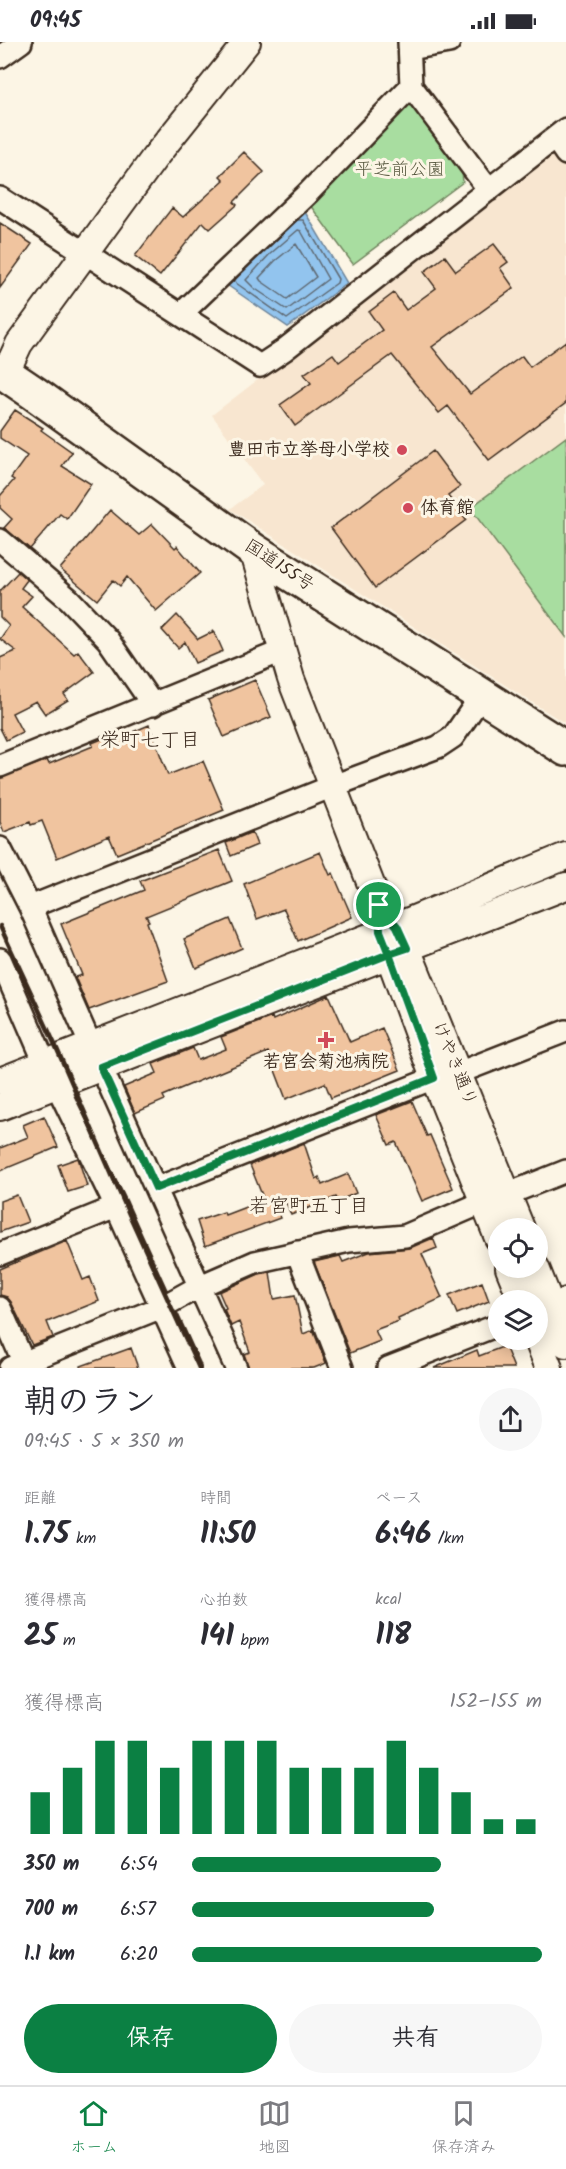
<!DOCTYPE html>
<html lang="ja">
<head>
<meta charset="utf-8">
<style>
  body { margin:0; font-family:Kalam,"Klee One",sans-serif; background:#f7f7f7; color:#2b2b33; height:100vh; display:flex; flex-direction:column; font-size:22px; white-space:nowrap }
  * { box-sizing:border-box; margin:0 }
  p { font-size:20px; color:#7c7c81 }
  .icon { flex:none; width:33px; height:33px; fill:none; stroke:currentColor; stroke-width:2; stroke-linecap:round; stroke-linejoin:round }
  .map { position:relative; height:1326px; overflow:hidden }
  .drawer { display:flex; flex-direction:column; background:#fff; flex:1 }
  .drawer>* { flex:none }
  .buttons { position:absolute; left:488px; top:1176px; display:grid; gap:12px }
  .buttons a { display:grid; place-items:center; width:60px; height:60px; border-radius:50%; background:#fff; box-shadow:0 3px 15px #0003; font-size:30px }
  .pin { position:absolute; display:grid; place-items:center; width:51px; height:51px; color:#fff; margin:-26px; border:3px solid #fff; border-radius:50%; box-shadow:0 2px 6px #0007 }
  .round { display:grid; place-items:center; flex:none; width:63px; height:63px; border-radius:32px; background:#f7f7f7 }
  .head { display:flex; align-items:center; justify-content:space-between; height:102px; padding:0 24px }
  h1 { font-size:33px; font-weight:700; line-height:45px }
  .figures { display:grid; grid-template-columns:repeat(3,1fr); gap:9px; height:102px; padding:6px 24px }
  .figures div { display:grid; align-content:center }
  .figures b { font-size:30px; font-weight:700 }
  .figures small { font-size:16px; font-weight:400 }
  .figures p { font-size:16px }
  .chart { height:168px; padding:12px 24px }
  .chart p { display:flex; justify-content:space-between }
  .chart svg { width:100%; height:108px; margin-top:6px; stroke:#0b8043; stroke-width:6 }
  .action { display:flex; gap:12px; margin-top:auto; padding:12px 24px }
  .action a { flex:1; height:69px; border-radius:36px; background:#0b8043; color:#fff; font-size:24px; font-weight:700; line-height:69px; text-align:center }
  .action a+a { background:#f7f7f7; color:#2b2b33 }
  ul { padding:0 24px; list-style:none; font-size:20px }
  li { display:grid; grid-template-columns:96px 72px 1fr; align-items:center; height:45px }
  li i { height:15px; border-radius:8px; background:#0b8043 }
  .status { display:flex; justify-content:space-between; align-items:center; height:42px; padding:0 30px; background:#fff; direction:ltr }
  .status svg { height:16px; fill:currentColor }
  .dock { display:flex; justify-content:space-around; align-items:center; height:84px; border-top:2px solid #e1e1e2; background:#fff; font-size:16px; color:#7c7c81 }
  .dock a { display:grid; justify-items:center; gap:3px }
  .dock .on { color:#0b8043 }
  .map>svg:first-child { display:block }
</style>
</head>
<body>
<div class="status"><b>09:45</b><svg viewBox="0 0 49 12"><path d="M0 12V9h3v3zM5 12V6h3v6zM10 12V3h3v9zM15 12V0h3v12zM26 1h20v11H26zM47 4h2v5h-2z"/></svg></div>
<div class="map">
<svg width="566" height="1326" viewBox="0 0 566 1326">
  <rect width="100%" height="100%" fill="#fcf5e5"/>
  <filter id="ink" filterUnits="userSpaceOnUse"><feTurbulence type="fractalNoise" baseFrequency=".0167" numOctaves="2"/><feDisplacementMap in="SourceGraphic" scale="12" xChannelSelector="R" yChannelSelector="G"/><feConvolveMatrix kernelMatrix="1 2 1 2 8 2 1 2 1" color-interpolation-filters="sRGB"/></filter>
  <g filter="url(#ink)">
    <path fill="#f8e6d0" d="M 548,114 L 559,115 L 566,126 L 566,682 L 230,467 L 263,443 L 212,373 Z"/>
    <path fill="#a8dda0" stroke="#72845f" stroke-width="1.5" d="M 407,55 L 462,130 L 463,140 L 353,222 L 307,159 Z
      M 566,395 L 566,595 L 470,466 Z"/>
    <path fill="#92c4ee" stroke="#6f869b" stroke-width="1.5" d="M 302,165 L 347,241 L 288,285 L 224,241 Z"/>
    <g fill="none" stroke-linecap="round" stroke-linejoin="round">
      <path stroke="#5e6871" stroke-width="1.5" d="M 298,188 L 301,189 L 328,237 L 287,268 L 254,246 L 246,238 L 269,213 Z
        M 296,202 L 316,235 L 287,257 L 261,239 L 259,236 L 275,219 Z
        M 238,234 L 235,238 L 236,241 L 287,277 L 337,241 L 338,237 L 303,178 L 297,178"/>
    </g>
    <path fill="#f0c49f" stroke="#3b2a1e" stroke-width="1.5" d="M 244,110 L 264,130 L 234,160 L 237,163 L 210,187 L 203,180 L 160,234 L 135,214 L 172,166 L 183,175 L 224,138 L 220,134 Z
      M 0,181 L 32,202 L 0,246 Z
      M 494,202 L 508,220 L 500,226 L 514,246 L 432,305 L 470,352 L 522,314 L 530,325 L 566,299 L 566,361 L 489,418 L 448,364 L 439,371 L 392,313 L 295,384 L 280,363 L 311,341 L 304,332 L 333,312 L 339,320 L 382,288 L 369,270 L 394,251 L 406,268 L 436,246 L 424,230 L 445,214 L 456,229 Z
      M 15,368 L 43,386 L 41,388 L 72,410 L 62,424 L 91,442 L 67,477 L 60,472 L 30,507 L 4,486 L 12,477 L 0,466 L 0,454 L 14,438 L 11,436 L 27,414 L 0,396 L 0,389 Z
      M 433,409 L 460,445 L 448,454 L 466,478 L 375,546 L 331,486 Z
      M 110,468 L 139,493 L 152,482 L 175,506 L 177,504 L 200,531 L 156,569 L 127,535 L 120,544 L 113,538 L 97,558 L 60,527 Z
      M 18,530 L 27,538 L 21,546 L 32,554 L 22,565 L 74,612 L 78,609 L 94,630 L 64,652 L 68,658 L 45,672 L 36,659 L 12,671 L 22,690 L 6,698 L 0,686 L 0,616 L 16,609 L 0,597 L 9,584 L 0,575 L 0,549 Z
      M 177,573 L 198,597 L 214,589 L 223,609 L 195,621 L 185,600 L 178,606 L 162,588 Z
      M 255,638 L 271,675 L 224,695 L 208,658 Z
      M 149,683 L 168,733 L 203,719 L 224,768 L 117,812 L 109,794 L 57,816 L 42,779 L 31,783 L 30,780 L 4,790 L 0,780 L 0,736 L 47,718 L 49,722 L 93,704 L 92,701 L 112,693 L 114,698 Z
      M 252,790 L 257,803 L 231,814 L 226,801 Z
      M 219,808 L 232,839 L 146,874 L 149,879 L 147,880 L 168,939 L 89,968 L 75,935 L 82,933 L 61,882 L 144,848 L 140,839 Z
      M 320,810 L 330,833 L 333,831 L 352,875 L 298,899 L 284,867 L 257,877 L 244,842 Z
      M 230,877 L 242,906 L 196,926 L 184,897 Z
      M 329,953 L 350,1000 L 382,986 L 400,1028 L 331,1056 L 325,1041 L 286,1057 L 268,1010 L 163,1054 L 165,1058 L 135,1071 L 124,1045 L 157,1031 L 153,1022 L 193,1006 L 198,1018 L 226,1007 L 221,995 L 272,975 L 273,978 Z
      M 412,1059 L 427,1094 L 430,1093 L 453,1146 L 422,1159 L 396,1100 L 389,1103 L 376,1073 Z
      M 44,1074 L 58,1105 L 0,1129 L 0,1106 L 28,1095 L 23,1083 Z
      M 304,1101 L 316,1137 L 319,1135 L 322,1143 L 348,1132 L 356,1151 L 338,1159 L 336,1155 L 291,1173 L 286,1160 L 277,1163 L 280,1176 L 205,1204 L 197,1179 L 224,1170 L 225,1173 L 264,1158 L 250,1123 Z
      M 78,1116 L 87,1144 L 68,1150 L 58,1123 Z
      M 17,1153 L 28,1180 L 0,1190 L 0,1159 Z
      M 433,1196 L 437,1206 L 422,1212 L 442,1256 L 398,1276 L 399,1279 L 375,1288 L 380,1299 L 350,1311 L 314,1220 L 340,1214 L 343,1220 L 369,1210 L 410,1206 Z
      M 67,1199 L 83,1238 L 90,1235 L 99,1259 L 47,1280 L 53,1295 L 32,1303 L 11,1260 L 7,1255 L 0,1253 L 0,1227 Z
      M 270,1230 L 274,1257 L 295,1253 L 303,1292 L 313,1288 L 326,1321 L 324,1322 L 314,1326 L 249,1326 L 244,1312 L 250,1310 L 239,1280 L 231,1284 L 224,1267 L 226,1266 L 219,1250 L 259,1232 Z
      M 482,1240 L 489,1259 L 457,1272 L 449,1253 Z
      M 505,1304 L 514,1326 L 434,1326 L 477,1308 L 479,1314 Z
      M 131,1306 L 138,1326 L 81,1326 L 81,1324 Z"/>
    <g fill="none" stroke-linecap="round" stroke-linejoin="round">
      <g stroke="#3b2a1e" stroke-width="26">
        <path id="minor" d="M 409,0 L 411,44 L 489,148
          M 410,7 L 449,0
          M 0,15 L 21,0
          M 555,96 L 566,112
          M 0,156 L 260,324 L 284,308 L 566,87
          M 181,272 L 309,150 L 411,44
          M 0,498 L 69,557 L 108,598 L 153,663
          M 0,724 L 282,609
          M 0,806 L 30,865 L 91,1004
          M 30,865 L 333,744 L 438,705 L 453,695 L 482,653
          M 0,917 L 45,1021
          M 101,1025 L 236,1326
          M 458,1031 L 566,989
          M 57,1044 L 116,1165 L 189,1326
          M 157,1146 L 434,1036
          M 508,1152 L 566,1129
          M 297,1210 L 342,1326
          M 0,1212 L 116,1165
          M 0,1266 L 26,1326
          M 537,1269 L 551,1265 L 566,1257
          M 10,1326 L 162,1265 L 198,1245 L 255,1220 L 349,1199 L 405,1194 L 484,1160
          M 388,1326 L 498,1283"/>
      </g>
      <g stroke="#3b2a1e" stroke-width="30">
        <path id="tertiary" d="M 5,332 L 19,302 L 155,115 L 247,0
          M 253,508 L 291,637 L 379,863 L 380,889 L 434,1036 L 498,1196
          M 401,892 L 521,1186
          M 0,1039 L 397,884 L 566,814
          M 0,1065 L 566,844
          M 509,1226 L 522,1258
          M 536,1226 L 566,1302
          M 537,1296 L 549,1326"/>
      </g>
      <g stroke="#3b2a1e" stroke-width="38">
        <path id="trunk" d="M 0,328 L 34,351 L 253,508 L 566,707"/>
      </g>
      <use href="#minor" stroke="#fcf5e5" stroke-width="21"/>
      <use href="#tertiary" stroke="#fcf5e5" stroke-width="26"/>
      <use href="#trunk" stroke="#fcf5e5" stroke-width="33"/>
      <path stroke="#3b2a1e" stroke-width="4.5" d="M 0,884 L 57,1007 L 129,1172 L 199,1326"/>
    </g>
  </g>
  <g fill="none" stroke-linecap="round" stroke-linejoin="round" filter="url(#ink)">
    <g stroke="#fff" stroke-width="12">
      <path id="route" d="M 379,863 L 380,889 L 389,912 L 101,1025 L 156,1146 L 434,1036 L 389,912 L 407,906 L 397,884 L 379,863"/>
    </g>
    <use href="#route" stroke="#0b8043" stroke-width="8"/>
  </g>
  <g fill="#d1495b" stroke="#fcf5e5" stroke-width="2">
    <circle cx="402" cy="408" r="6"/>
    <circle cx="408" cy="466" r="6"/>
    <path d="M323 989h6v6h6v6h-6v6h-6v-6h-6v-6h6z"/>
  </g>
  <g text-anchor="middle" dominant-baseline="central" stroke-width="6" stroke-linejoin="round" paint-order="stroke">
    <g font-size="18" fill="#56573e" stroke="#fcf5e5">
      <text x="400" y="128">平芝前公園</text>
    </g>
    <g font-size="18" font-weight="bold" fill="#3b2a1e" stroke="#fcf5e5" text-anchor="end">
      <text x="390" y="408">豊田市立挙母小学校</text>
      <text x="420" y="466" text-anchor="start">体育館</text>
      <text x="326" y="1020" text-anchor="middle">若宮会菊池病院</text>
    </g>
    <g font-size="18" fill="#3b2a1e" stroke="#fcf5e5">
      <text transform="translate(279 524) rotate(33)">国道155号</text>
      <text transform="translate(454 1022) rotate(68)">けやき通り</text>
    </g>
    <g font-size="20" fill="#3b2a1e" stroke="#fcf5e5">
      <text x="150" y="699">栄町七丁目</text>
      <text x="309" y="1165">若宮町五丁目</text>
    </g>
  </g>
</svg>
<div class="buttons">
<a><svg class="icon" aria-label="locate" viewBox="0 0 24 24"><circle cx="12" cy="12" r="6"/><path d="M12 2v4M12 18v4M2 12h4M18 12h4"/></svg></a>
<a><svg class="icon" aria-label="layers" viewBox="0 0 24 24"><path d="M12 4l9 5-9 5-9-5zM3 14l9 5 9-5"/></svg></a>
</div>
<div class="pin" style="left:379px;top:863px;background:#1e9e55"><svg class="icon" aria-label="arrive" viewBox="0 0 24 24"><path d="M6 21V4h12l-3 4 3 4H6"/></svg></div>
</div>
<section class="drawer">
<div class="head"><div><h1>朝のラン</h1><p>09:45 · 5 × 350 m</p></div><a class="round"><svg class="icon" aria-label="share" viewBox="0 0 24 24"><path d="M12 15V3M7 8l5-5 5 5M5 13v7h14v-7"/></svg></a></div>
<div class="figures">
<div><p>距離</p><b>1.75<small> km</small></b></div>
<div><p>時間</p><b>11:50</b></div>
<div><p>ペース</p><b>6:46<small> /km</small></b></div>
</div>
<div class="figures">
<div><p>獲得標高</p><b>25<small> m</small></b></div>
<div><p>心拍数</p><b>141<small> bpm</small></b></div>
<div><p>kcal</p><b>118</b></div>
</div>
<div class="chart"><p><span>獲得標高</span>152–155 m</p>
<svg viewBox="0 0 160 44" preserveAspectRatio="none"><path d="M5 44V27M15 44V17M25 44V6M35 44V6M45 44V17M55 44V6M65 44V6M75 44V6M85 44V17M95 44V17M105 44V17M115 44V6M125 44V17M135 44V27M145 44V38M155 44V38"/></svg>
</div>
<ul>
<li><b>350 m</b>6:54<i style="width:71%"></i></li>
<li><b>700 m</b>6:57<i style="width:69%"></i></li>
<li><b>1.1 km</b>6:20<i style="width:100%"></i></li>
</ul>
<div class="action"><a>保存</a><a>共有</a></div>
</section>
<nav class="dock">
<a class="on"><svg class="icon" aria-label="home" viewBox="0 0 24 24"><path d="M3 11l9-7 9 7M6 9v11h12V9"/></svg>ホーム</a>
<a><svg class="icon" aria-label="map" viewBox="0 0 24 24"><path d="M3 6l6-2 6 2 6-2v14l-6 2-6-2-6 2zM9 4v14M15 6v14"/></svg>地図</a>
<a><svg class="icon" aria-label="saved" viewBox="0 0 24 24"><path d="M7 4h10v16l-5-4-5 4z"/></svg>保存済み</a>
</nav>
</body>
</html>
